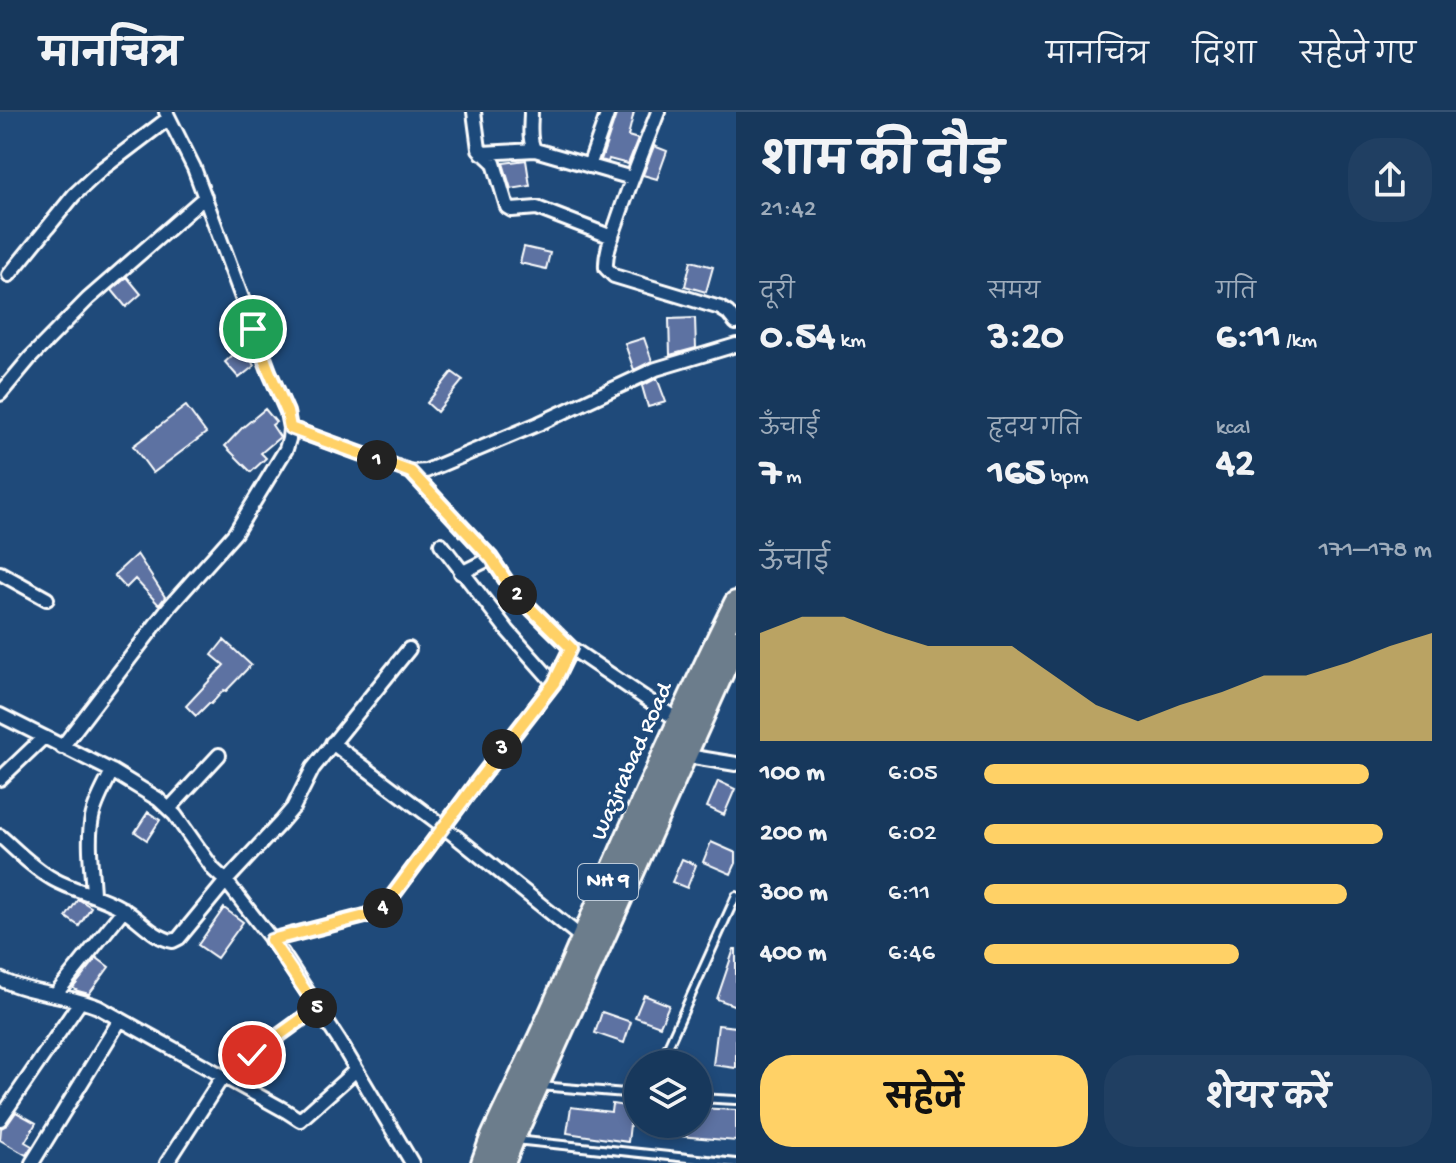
<!DOCTYPE html>
<html lang="hi">
<head>
<meta charset="utf-8">
<style>
  body { margin:0; font-family:"Gochi Hand","Playpen Sans Deva",sans-serif; background:#203f62; color:#f1f3f6; height:100vh; display:flex; flex-direction:column; font-size:30px; white-space:nowrap }
  * { box-sizing:border-box; margin:0 }
  p { font-size:26px; color:#9eacbb }
  .icon { flex:none; width:44px; height:44px; fill:none; stroke:currentColor; stroke-width:2; stroke-linecap:round; stroke-linejoin:round }
  .map { position:relative; flex:1; overflow:hidden }
  .drawer { display:flex; flex-direction:column; background:#17385c; width:720px }
  .drawer>* { flex:none }
  .fabs { position:absolute; left:624px; top:938px; display:grid; gap:16px }
  .fabs a { display:grid; place-items:center; width:88px; height:88px; border-radius:50%; background:#17385c; box-shadow:0 4px 12px #0003,0 0 0 2px #365272; font-size:40px }
  .pin { position:absolute; display:grid; place-items:center; width:68px; height:68px; color:#fff; margin:-34px; border:4px solid #fff; border-radius:50%; box-shadow:0 2px 8px #0007 }
  .km { position:absolute; width:40px; height:40px; margin:-20px; border-radius:50%; background:#222; color:#fff; font-size:22px; line-height:40px; text-align:center }
  .round { display:grid; place-items:center; flex:none; width:84px; height:84px; border-radius:32px; background:#203f62 }
  .head { display:flex; align-items:center; justify-content:space-between; height:136px; padding:0 24px }
  h1 { font-size:44px; font-weight:700; line-height:60px }
  .stats { display:grid; grid-template-columns:repeat(3,1fr); gap:12px; height:136px; padding:8px 24px }
  .stats div { display:grid; align-content:center }
  .stats b { font-size:40px; font-weight:700 }
  .stats small { font-size:22px; font-weight:400 }
  .stats p { font-size:22px }
  .chart { height:224px; padding:16px 24px }
  .chart p { display:flex; justify-content:space-between }
  .chart svg { width:100%; height:144px; margin-top:8px; fill:#ffd166; opacity:.7 }
  .primary-button { display:flex; gap:16px; margin-top:auto; padding:16px 24px }
  .primary-button a { flex:1; height:92px; border-radius:32px; background:#ffd166; color:#111; font-size:32px; font-weight:700; line-height:92px; text-align:center }
  .primary-button a+a { background:#203f62; color:#f1f3f6 }
  ul { padding:0 24px; list-style:none; font-size:26px }
  li { display:grid; grid-template-columns:128px 96px 1fr; align-items:center; height:60px }
  li i { height:20px; border-radius:10px; background:#ffd166 }
  header { display:flex; align-items:center; gap:48px; box-sizing:border-box; height:112px; padding:0 40px; background:#17385c; border-bottom:2px solid #365272 }
  header strong { font-size:38px }
  nav { display:flex; gap:44px; margin-inline-start:auto; font-size:28px }
  main { display:flex; flex:1; min-height:0 }
  .map>svg:first-child { display:block }
</style>
</head>
<body>
<header>
<strong>मानचित्र</strong>
<nav><a>मानचित्र</a><a>दिशा</a><a>सहेजे गए</a></nav>
</header>
<main>
<div class="map">
<svg width="736" height="1051" viewBox="0 0 736 1051">
  <rect width="100%" height="100%" fill="#1f4a7a"/>
  <filter id="ink" filterUnits="userSpaceOnUse"><feTurbulence type="fractalNoise" baseFrequency=".0125" numOctaves="2"/><feDisplacementMap in="SourceGraphic" scale="16" xChannelSelector="R" yChannelSelector="G"/><feConvolveMatrix kernelMatrix="1 2 1 2 8 2 1 2 1" color-interpolation-filters="sRGB"/></filter>
  <g filter="url(#ink)">
    <path fill="#5d72a2" stroke="#fff" stroke-width="2" d="M 617,0 L 634,0 L 628,24 L 638,27 L 628,52 L 609,47 L 608,50 L 601,48 Z
      M 654,34 L 667,39 L 657,67 L 643,63 Z
      M 526,48 L 530,74 L 511,77 L 503,51 Z
      M 524,135 L 550,141 L 546,157 L 520,151 Z
      M 691,149 L 713,155 L 706,180 L 685,174 Z
      M 127,165 L 141,182 L 126,195 L 112,178 Z
      M 695,206 L 696,236 L 670,243 L 669,207 Z
      M 644,226 L 652,249 L 634,258 L 625,232 Z
      M 244,233 L 254,254 L 239,266 L 225,250 Z
      M 452,260 L 463,268 L 437,300 L 427,291 Z
      M 657,266 L 666,290 L 648,295 L 642,274 Z
      M 186,294 L 206,321 L 153,361 L 133,334 Z
      M 265,297 L 276,310 L 272,313 L 280,325 L 261,341 L 266,346 L 251,360 L 225,334 L 242,316 Z
      M 137,442 L 165,485 L 159,493 L 135,467 L 126,476 L 114,463 Z
      M 224,528 L 251,553 L 226,579 L 224,578 L 211,592 L 209,591 L 196,604 L 186,594 L 224,553 L 212,543 Z
      M 718,669 L 735,677 L 724,703 L 707,695 Z
      M 148,700 L 160,708 L 147,728 L 135,720 Z
      M 711,730 L 736,741 L 736,751 L 731,762 L 703,750 Z
      M 682,747 L 696,753 L 687,776 L 672,770 Z
      M 78,787 L 91,795 L 79,814 L 66,805 Z
      M 224,796 L 243,810 L 217,846 L 198,833 Z
      M 734,837 L 736,837 L 736,894 L 717,887 Z
      M 97,846 L 109,855 L 89,882 L 78,879 L 73,876 Z
      M 644,883 L 669,893 L 660,914 L 635,905 Z
      M 602,900 L 631,910 L 624,931 L 595,921 Z
      M 718,913 L 736,915 L 736,956 L 713,953 Z
      M 612,992 L 632,995 L 628,1030 L 567,1021 L 571,995 L 611,1000 Z
      M 698,996 L 736,998 L 736,1029 L 656,1022 L 657,1012 L 698,1012 Z
      M 16,1000 L 36,1011 L 25,1030 L 32,1034 L 26,1043 L 0,1028 L 1,1016 L 7,1013 Z"/>
    <g fill="none" stroke-linecap="round" stroke-linejoin="round">
      <g stroke="#fff" stroke-width="12">
        <path id="lane" d="M 660,952 L 736,784
          M 540,974 L 638,982
          M 698,986 L 736,988
          M 515,1028 L 736,1051"/>
      </g>
      <g stroke="#fff" stroke-width="18">
        <path id="street" d="M 474,0 L 479,37 L 494,51 L 507,95 L 512,98 L 537,96 L 612,125
          M 531,0 C 531,12 528,29 535,38 L 632,66
          M 658,0 C 644,36 630,71 618,107 C 613,122 605,140 606,156 L 614,164 L 720,196 L 728,201 L 736,211
          M 482,41 L 535,38
          M 589,54 L 608,0
          M 9,163 L 74,83 L 102,57 L 169,6
          M 0,282 L 30,246 L 88,187 L 205,85
          M 290,316 L 411,360 L 426,359 L 538,312 L 656,257 L 736,233
          M 411,360 L 491,446 L 513,479 L 571,536
          M 441,432 L 508,519 L 554,571
          M 0,461 L 47,487
          M 461,461 L 491,446
          M 0,603 L 112,659 L 158,687 L 175,703 L 214,758 L 226,769 L 282,841 L 340,930 L 412,1051
          M 332,631 L 444,715 L 582,826
          M 62,635 L 169,495 L 235,421 L 286,337 L 289,327 L 290,316 L 287,300 L 269,259 L 194,56 L 166,0
          M 681,643 L 736,652
          M 0,667 L 44,625
          M 169,697 L 219,643
          M 0,724 C 17,739 33,756 53,767 C 74,779 99,783 121,796 C 138,805 153,826 173,829 L 179,826 L 226,769 L 281,710 L 293,696 L 313,656 L 409,537
          M 93,782 C 92,758 87,730 92,706 C 95,690 105,674 112,659
          M 271,828 L 365,804 L 385,794 L 474,674 L 554,571 L 571,536 L 682,611
          M 0,867 C 31,882 66,882 98,895 L 286,999 L 300,1008 L 356,958
          M 56,882 L 124,797
          M 252,943 L 317,896
          M 0,1007 L 80,890
          M 32,1051 L 120,908
          M 167,1051 L 223,964"/>
      </g>
      <g stroke="#fff" stroke-width="28">
        <path id="highway" d="M 483,1051 L 491,1029 C 513,981 537,934 558,885 C 615,753 672,620 736,491
          M 503,1051 L 512,1028 L 736,529"/>
      </g>
      <use href="#lane" stroke="#1f4a7a" stroke-width="6"/>
      <use href="#street" stroke="#1f4a7a" stroke-width="12"/>
      <use href="#highway" stroke="#6c7d8c" stroke-width="22"/>
    </g>
  </g>
  <g fill="none" stroke-linecap="round" stroke-linejoin="round" filter="url(#ink)">
    <g stroke="#fff" stroke-width="16">
      <path id="route" d="M 252,943 L 317,896 L 271,828 L 365,804 L 385,794 L 474,674 L 554,571 L 571,536 L 513,479 L 491,446 L 411,360 L 290,316 L 287,300 L 269,259 L 253,217"/>
    </g>
    <use href="#route" stroke="#ffd166" stroke-width="10"/>
  </g>
  <g text-anchor="middle" dominant-baseline="central" stroke-width="7" stroke-linejoin="round" paint-order="stroke">
    <rect fill="#1f4a7a" stroke="#bcc9d7" stroke-width="2" x="578" y="752" width="60" height="36" rx="6"/>
    <g font-size="22" font-weight="bold" fill="#fff">
      <text x="608" y="770">NH 9</text>
    </g>
    <g font-size="24" fill="#fff" stroke="#1f4a7a">
      <text transform="translate(633 650) rotate(-66)">Wazirabad Road</text>
    </g>
  </g>
</svg>
<div class="fabs">
<a><svg class="icon" aria-label="layers" viewBox="0 0 24 24"><path d="M12 4l9 5-9 5-9-5zM3 14l9 5 9-5"/></svg></a>
</div>
<div class="pin" style="left:253px;top:217px;background:#1e9e55"><svg class="icon" aria-label="arrive" viewBox="0 0 24 24"><path d="M6 21V4h12l-3 4 3 4H6"/></svg></div>
<div class="pin" style="left:252px;top:943px;background:#d93025"><svg class="icon" aria-label="check" viewBox="0 0 24 24"><path d="M5 12l5 5 9-10"/></svg></div>
<b class="km" style="left:377px;top:348px">1</b>
<b class="km" style="left:517px;top:483px">2</b>
<b class="km" style="left:502px;top:637px">3</b>
<b class="km" style="left:383px;top:796px">4</b>
<b class="km" style="left:317px;top:896px">5</b>
</div>
<section class="drawer">
<div class="head"><div><h1>शाम की दौड़</h1><p>21:42</p></div><a class="round"><svg class="icon" aria-label="share" viewBox="0 0 24 24"><path d="M12 15V3M7 8l5-5 5 5M5 13v7h14v-7"/></svg></a></div>
<div class="stats">
<div><p>दूरी</p><b>0.54<small> km</small></b></div>
<div><p>समय</p><b>3:20</b></div>
<div><p>गति</p><b>6:11<small> /km</small></b></div>
</div>
<div class="stats">
<div><p>ऊँचाई</p><b>7<small> m</small></b></div>
<div><p>हृदय गति</p><b>165<small> bpm</small></b></div>
<div><p>kcal</p><b>42</b></div>
</div>
<div class="chart"><p><span>ऊँचाई</span>171–178 m</p>
<svg viewBox="0 0 160 44" preserveAspectRatio="none"><path d="M0 44V11L10 6L20 6L30 11L40 15L50 15L60 15L70 24L80 33L90 38L100 33L110 29L120 24L130 24L140 20L150 15L160 11V44z"/></svg>
</div>
<ul>
<li><b>100 m</b>6:05<i style="width:86%"></i></li>
<li><b>200 m</b>6:02<i style="width:89%"></i></li>
<li><b>300 m</b>6:11<i style="width:81%"></i></li>
<li><b>400 m</b>6:46<i style="width:57%"></i></li>
</ul>
<div class="primary-button"><a>सहेजें</a><a>शेयर करें</a></div>
</section>
</main>
</body>
</html>
